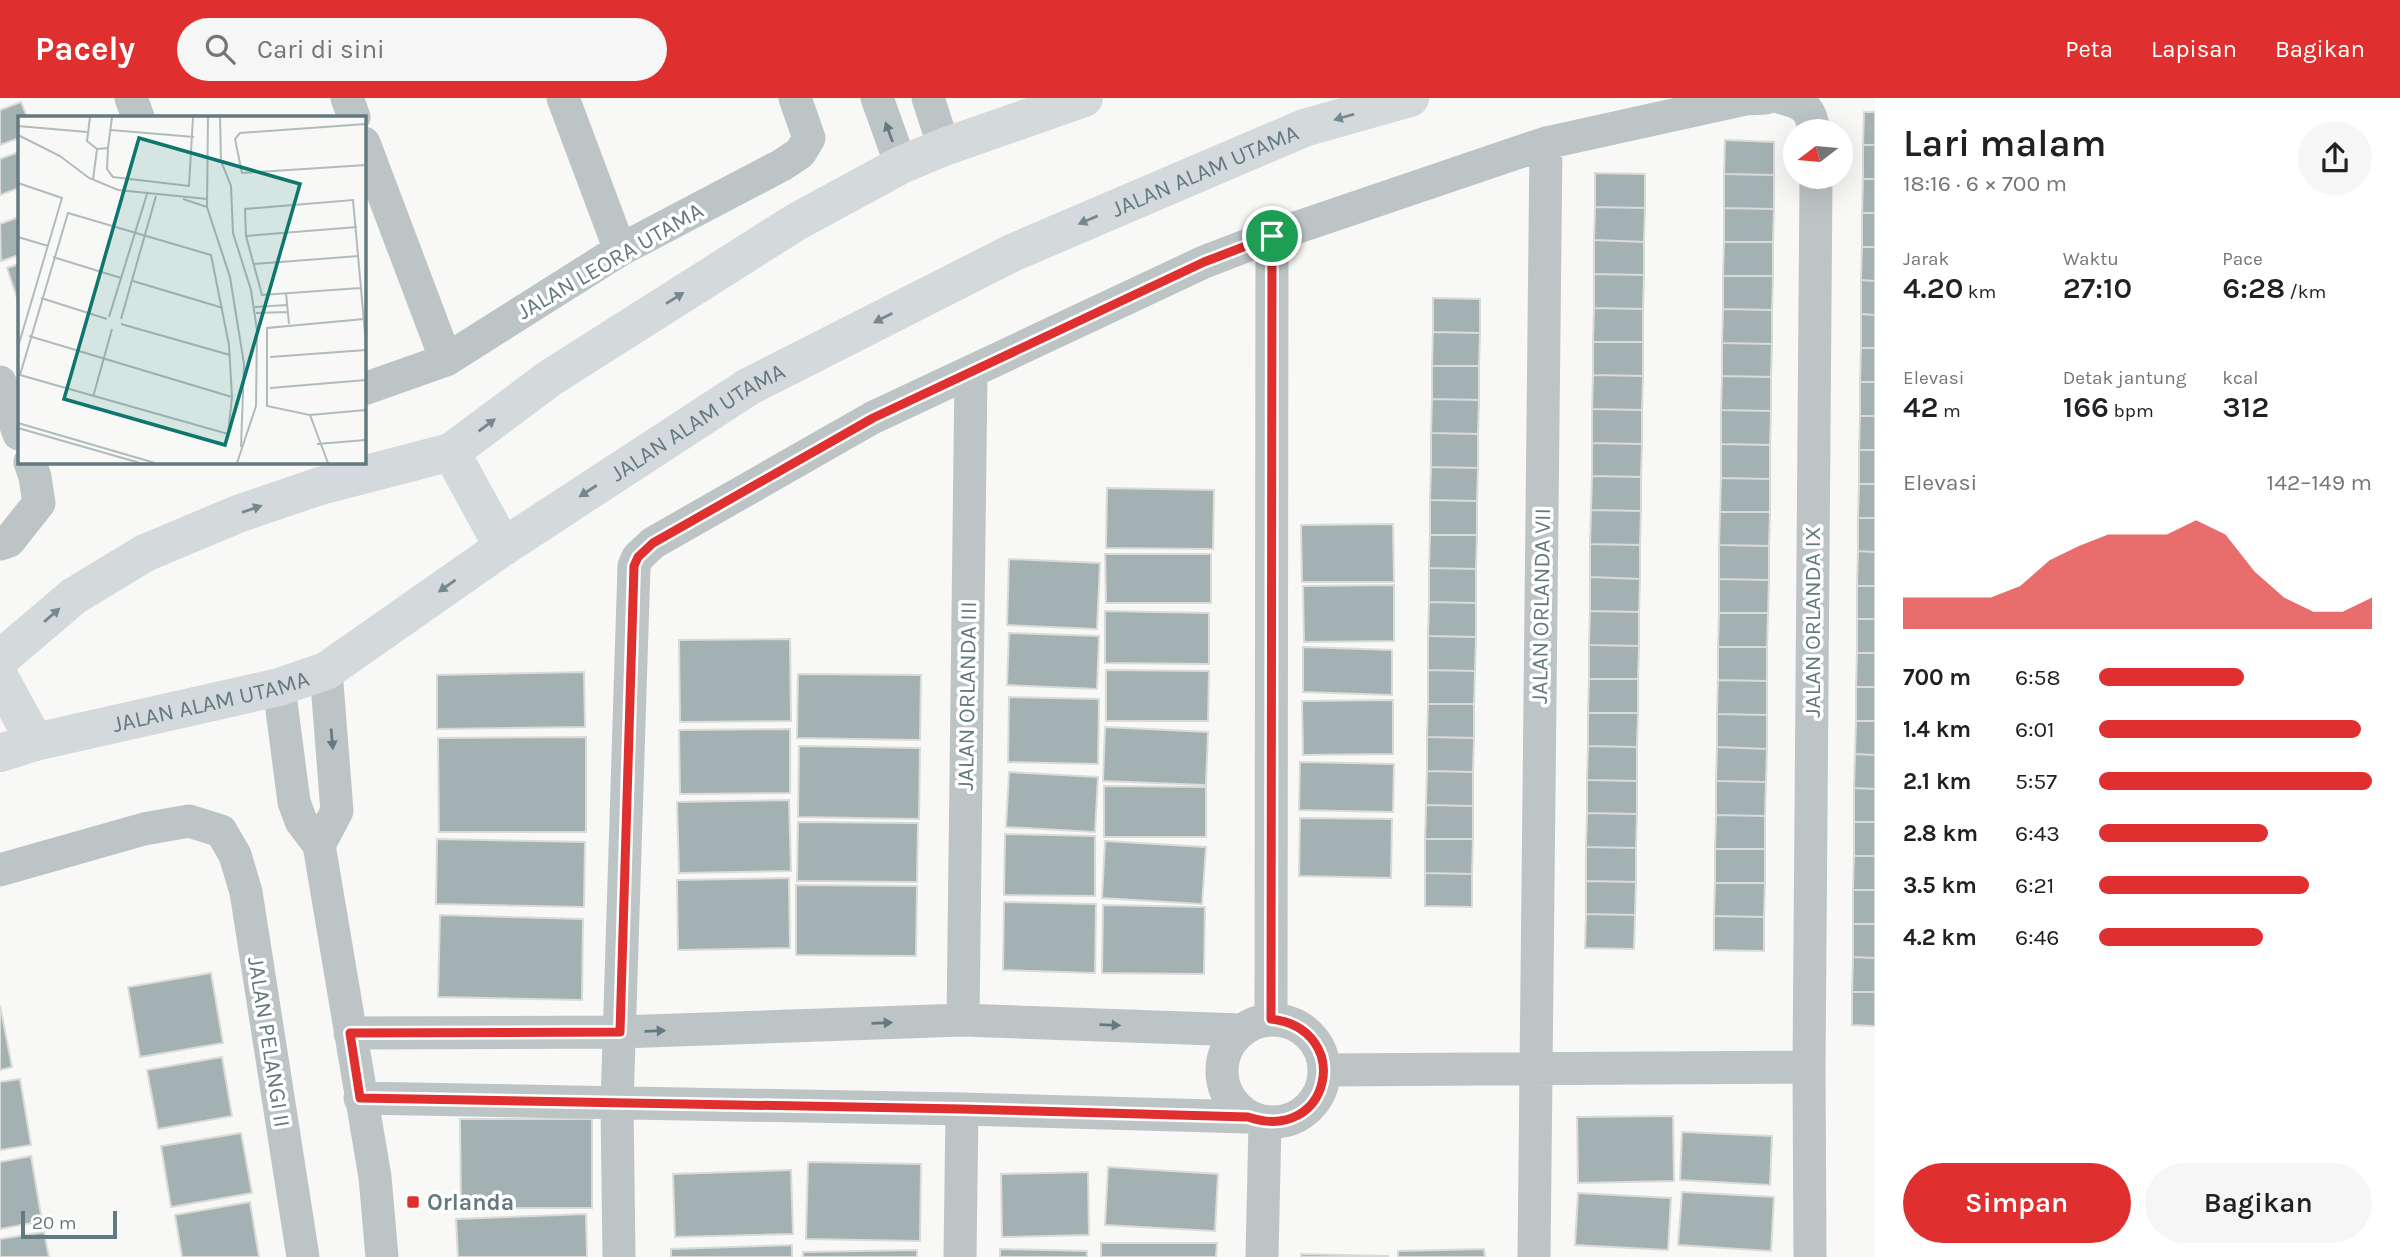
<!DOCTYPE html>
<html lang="id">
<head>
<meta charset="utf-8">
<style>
  body { margin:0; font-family:Karla,sans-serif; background:#f6f6f6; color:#202124; height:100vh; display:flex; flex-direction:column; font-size:26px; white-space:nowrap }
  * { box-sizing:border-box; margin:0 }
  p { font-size:23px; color:#757577 }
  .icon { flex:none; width:38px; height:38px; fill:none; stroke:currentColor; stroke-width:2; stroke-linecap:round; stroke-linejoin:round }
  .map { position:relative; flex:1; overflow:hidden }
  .panel { display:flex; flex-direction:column; background:#fff; width:525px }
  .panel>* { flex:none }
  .needle { width:46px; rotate:254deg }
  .buttons { position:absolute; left:1783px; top:21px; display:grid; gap:14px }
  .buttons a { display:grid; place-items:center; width:70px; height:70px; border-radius:50%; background:#fff; box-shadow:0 7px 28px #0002; font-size:35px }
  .scale { position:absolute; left:21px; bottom:18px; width:96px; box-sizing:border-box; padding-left:7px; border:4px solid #647a80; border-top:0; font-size:19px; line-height:24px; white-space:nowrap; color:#647a80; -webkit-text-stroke:5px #fff; paint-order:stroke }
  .pin { position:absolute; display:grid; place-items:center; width:60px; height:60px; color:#fff; margin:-30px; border:4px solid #fff; border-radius:50%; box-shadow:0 2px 7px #0007 }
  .round { display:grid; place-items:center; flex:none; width:74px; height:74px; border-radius:37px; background:#f6f6f6 }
  .overview { display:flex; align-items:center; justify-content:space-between; height:119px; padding:0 28px }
  h1 { font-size:38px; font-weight:600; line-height:52px }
  .metrics { display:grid; grid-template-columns:repeat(3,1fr); gap:10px; height:119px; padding:7px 28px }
  .metrics div { display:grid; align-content:center }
  .metrics b { font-size:30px; font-weight:600 }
  .metrics small { font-size:19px; font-weight:400 }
  .metrics p { font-size:19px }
  .chart { height:196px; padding:14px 28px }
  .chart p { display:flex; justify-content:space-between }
  .chart svg { width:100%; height:126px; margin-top:7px; fill:#df302f; opacity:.7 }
  .action { display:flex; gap:14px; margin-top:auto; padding:14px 28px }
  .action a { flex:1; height:80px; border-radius:42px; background:#df302f; color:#fff; font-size:28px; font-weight:600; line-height:80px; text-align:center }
  .action a+a { background:#f6f6f6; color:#202124 }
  ul { padding:0 28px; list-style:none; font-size:23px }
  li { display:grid; grid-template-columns:112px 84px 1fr; align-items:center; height:52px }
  li i { height:18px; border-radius:9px; background:#df302f }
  header { display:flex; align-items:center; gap:42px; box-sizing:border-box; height:98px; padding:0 35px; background:#df302f; color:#fff }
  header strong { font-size:33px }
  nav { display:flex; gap:38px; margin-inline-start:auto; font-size:24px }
  .search { width:490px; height:63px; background:#f6f6f6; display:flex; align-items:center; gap:18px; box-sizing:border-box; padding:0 24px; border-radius:38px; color:#757577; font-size:26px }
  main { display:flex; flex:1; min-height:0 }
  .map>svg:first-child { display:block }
</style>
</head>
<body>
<header>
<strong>Pacely</strong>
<div class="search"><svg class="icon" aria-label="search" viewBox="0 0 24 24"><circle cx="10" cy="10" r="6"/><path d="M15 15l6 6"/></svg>Cari di sini</div>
<nav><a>Peta</a><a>Lapisan</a><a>Bagikan</a></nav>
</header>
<main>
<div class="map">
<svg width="1875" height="1159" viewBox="0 0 1875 1159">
  <rect width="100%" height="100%" fill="#f8f8f6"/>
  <path fill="#a4b1b3" stroke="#dadad8" stroke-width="2" d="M 21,4 L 27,19 L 19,19 L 19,40 L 0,47 L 0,12 Z
    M 1864,14 L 1875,14 L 1875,47 L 1863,47 Z
    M 1725,42 L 1774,44 L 1774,77 L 1724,76 Z
    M 1863,47 L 1875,47 L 1875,81 L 1863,81 Z
    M 19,54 L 19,90 L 0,97 L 0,61 Z
    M 1595,75 L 1645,76 L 1645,110 L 1595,109 Z
    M 1724,76 L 1774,77 L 1774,111 L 1724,110 Z
    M 1863,81 L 1875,81 L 1875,115 L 1862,115 Z
    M 1595,109 L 1645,110 L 1644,144 L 1594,142 Z
    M 1724,110 L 1774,111 L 1773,144 L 1724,144 Z
    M 1862,115 L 1875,115 L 1875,149 L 1862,149 Z
    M 19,119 L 19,157 L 1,163 L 0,126 Z
    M 1594,142 L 1644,144 L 1644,177 L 1594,176 Z
    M 1724,144 L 1773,144 L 1773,178 L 1723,178 Z
    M 1862,149 L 1875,149 L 1875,183 L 1861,182 Z
    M 19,166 L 19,206 L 7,170 Z
    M 1594,176 L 1644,177 L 1643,211 L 1594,210 Z
    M 1723,178 L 1773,178 L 1772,212 L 1723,211 Z
    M 1861,182 L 1875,183 L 1875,217 L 1861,216 Z
    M 1433,200 L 1480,201 L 1480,235 L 1433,234 Z
    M 1594,210 L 1643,211 L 1643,244 L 1593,244 Z
    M 1723,211 L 1772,212 L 1772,246 L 1722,245 Z
    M 1861,216 L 1875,217 L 1875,250 L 1861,250 Z
    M 1433,234 L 1480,235 L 1479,268 L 1432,268 Z
    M 1593,244 L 1643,244 L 1643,278 L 1593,277 Z
    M 1722,245 L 1772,246 L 1771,279 L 1722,278 Z
    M 1861,250 L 1875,250 L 1875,284 L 1860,284 Z
    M 1432,268 L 1479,268 L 1479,302 L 1432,301 Z
    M 1593,277 L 1643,278 L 1642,312 L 1592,311 Z
    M 1722,278 L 1771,279 L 1771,313 L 1721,312 Z
    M 1860,284 L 1875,284 L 1875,318 L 1860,318 Z
    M 1432,301 L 1479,302 L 1478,336 L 1431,335 Z
    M 1592,311 L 1642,312 L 1642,346 L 1592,345 Z
    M 1721,312 L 1771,313 L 1770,347 L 1721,346 Z
    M 1860,318 L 1875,318 L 1875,352 L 1859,352 Z
    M 1431,335 L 1478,336 L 1478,370 L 1431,369 Z
    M 1592,345 L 1642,346 L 1641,379 L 1592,378 Z
    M 1721,346 L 1770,347 L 1770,381 L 1721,380 Z
    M 1859,352 L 1875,352 L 1875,386 L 1859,386 Z
    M 1431,369 L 1478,370 L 1477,403 L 1430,402 Z
    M 1592,378 L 1641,379 L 1641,413 L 1591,412 Z
    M 1721,380 L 1770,381 L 1770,414 L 1720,414 Z
    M 1859,386 L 1875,386 L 1875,420 L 1858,420 Z
    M 1107,390 L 1214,392 L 1213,451 L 1106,450 Z
    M 1430,402 L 1477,403 L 1477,437 L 1430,437 Z
    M 1591,412 L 1641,413 L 1640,447 L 1590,446 Z
    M 1720,414 L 1770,414 L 1769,448 L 1719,447 Z
    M 1858,420 L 1875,420 L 1875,454 L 1858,453 Z
    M 1393,426 L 1394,484 L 1302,484 L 1301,427 Z
    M 1430,437 L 1477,437 L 1476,471 L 1429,470 Z
    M 1590,446 L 1640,447 L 1640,481 L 1590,479 Z
    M 1719,447 L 1769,448 L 1769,482 L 1719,481 Z
    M 1858,453 L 1875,454 L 1875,488 L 1857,488 Z
    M 1105,456 L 1211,456 L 1211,505 L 1106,505 Z
    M 1009,461 L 1100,465 L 1097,531 L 1007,527 Z
    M 1429,470 L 1476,471 L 1476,505 L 1429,504 Z
    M 1590,479 L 1640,481 L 1639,514 L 1590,513 Z
    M 1719,481 L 1769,482 L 1768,515 L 1719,515 Z
    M 1394,487 L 1394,543 L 1304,544 L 1303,488 Z
    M 1857,488 L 1875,488 L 1875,521 L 1857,521 Z
    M 1429,504 L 1476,505 L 1476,539 L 1428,538 Z
    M 1105,513 L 1209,515 L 1209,566 L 1105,565 Z
    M 1590,513 L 1639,514 L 1639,548 L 1589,547 Z
    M 1719,515 L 1768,515 L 1767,549 L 1718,549 Z
    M 1857,521 L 1875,521 L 1875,555 L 1857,555 Z
    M 1009,535 L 1099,538 L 1097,591 L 1007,587 Z
    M 1428,538 L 1476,539 L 1475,573 L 1428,572 Z
    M 790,541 L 791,623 L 680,624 L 679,542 Z
    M 1589,547 L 1639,548 L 1638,581 L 1589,581 Z
    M 1303,549 L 1392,552 L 1392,597 L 1303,594 Z
    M 1718,549 L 1767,549 L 1767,583 L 1718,582 Z
    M 1857,555 L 1875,555 L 1875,589 L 1856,589 Z
    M 1106,572 L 1209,573 L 1208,623 L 1106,623 Z
    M 1428,572 L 1475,573 L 1474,606 L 1428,606 Z
    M 584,574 L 585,629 L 437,631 L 437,577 Z
    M 798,576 L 921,577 L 920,642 L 797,640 Z
    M 1589,581 L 1638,581 L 1638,615 L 1588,615 Z
    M 1718,582 L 1767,583 L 1767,617 L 1717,616 Z
    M 1856,589 L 1875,589 L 1875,623 L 1856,623 Z
    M 1009,599 L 1099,601 L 1098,666 L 1008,664 Z
    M 1393,602 L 1393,656 L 1303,657 L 1302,603 Z
    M 1428,606 L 1474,606 L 1474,640 L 1427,639 Z
    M 1588,615 L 1638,615 L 1637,649 L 1588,648 Z
    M 1717,616 L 1767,617 L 1767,651 L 1717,649 Z
    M 1856,623 L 1875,623 L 1875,657 L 1855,656 Z
    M 1105,629 L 1208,634 L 1206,687 L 1103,683 Z
    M 790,631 L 790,695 L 680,696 L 679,632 Z
    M 586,639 L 586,734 L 439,734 L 438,640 Z
    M 1427,639 L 1474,640 L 1473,674 L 1427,673 Z
    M 799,648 L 920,650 L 919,721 L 798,719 Z
    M 1588,648 L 1637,649 L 1637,683 L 1587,682 Z
    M 1717,649 L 1767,651 L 1766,684 L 1716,683 Z
    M 1855,656 L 1875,657 L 1875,691 L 1854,690 Z
    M 1300,664 L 1394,666 L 1393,714 L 1299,712 Z
    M 1427,673 L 1473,674 L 1473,708 L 1426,707 Z
    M 1009,674 L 1098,679 L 1095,734 L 1006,729 Z
    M 1587,682 L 1637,683 L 1637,716 L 1587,715 Z
    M 1716,683 L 1766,684 L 1765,718 L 1716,717 Z
    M 1104,688 L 1206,689 L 1206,739 L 1104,739 Z
    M 1854,690 L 1875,691 L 1875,724 L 1854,724 Z
    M 789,702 L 791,773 L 679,775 L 677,704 Z
    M 1426,707 L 1473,708 L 1473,741 L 1425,741 Z
    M 1587,715 L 1637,716 L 1636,750 L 1586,749 Z
    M 1716,717 L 1765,718 L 1765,751 L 1715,751 Z
    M 1300,720 L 1392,721 L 1391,780 L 1299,778 Z
    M 798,724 L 918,725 L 917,784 L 797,783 Z
    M 1854,724 L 1875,724 L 1875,758 L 1854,758 Z
    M 1005,736 L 1095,738 L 1095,798 L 1004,797 Z
    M 437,741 L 585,744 L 584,809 L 436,806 Z
    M 1425,741 L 1473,741 L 1472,776 L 1425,775 Z
    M 1105,743 L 1206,749 L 1202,806 L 1102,800 Z
    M 1586,749 L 1636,750 L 1636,784 L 1586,783 Z
    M 1715,751 L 1765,751 L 1765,785 L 1715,785 Z
    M 1854,758 L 1875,758 L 1875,792 L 1853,792 Z
    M 1425,775 L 1472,776 L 1472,809 L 1425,808 Z
    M 789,780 L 790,850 L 678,852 L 677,782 Z
    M 1586,783 L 1636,784 L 1635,817 L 1586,816 Z
    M 1715,785 L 1765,785 L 1764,819 L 1714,818 Z
    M 796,787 L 917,788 L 916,858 L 796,857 Z
    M 1853,792 L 1875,792 L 1875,826 L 1853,826 Z
    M 1004,804 L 1096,806 L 1095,875 L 1003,872 Z
    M 1103,807 L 1205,809 L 1204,876 L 1102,875 Z
    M 1586,816 L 1635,817 L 1634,851 L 1585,850 Z
    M 440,817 L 583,821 L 582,902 L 438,899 Z
    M 1714,818 L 1764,819 L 1764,853 L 1714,852 Z
    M 1853,826 L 1875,826 L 1875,860 L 1853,859 Z
    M 1853,859 L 1875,860 L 1875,894 L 1852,894 Z
    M 211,875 L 223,945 L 140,959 L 128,889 Z
    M 1852,894 L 1875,894 L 1875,928 L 1852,927 Z
    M 0,907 L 12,969 L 0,972 Z
    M 222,959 L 232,1018 L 158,1031 L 147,972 Z
    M 20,981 L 31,1047 L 0,1052 L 0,984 Z
    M 1673,1018 L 1674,1083 L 1578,1085 L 1577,1019 Z
    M 460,1021 L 592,1021 L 592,1110 L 461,1110 Z
    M 1682,1034 L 1772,1038 L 1770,1087 L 1680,1082 Z
    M 241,1035 L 252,1095 L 171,1109 L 161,1048 Z
    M 31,1058 L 42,1123 L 0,1131 L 0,1064 Z
    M 808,1064 L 921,1066 L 920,1143 L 806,1141 Z
    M 1108,1069 L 1218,1076 L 1215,1133 L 1105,1127 Z
    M 791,1072 L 793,1136 L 675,1139 L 673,1076 Z
    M 1088,1074 L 1089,1137 L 1002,1139 L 1001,1076 Z
    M 1682,1094 L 1774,1099 L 1771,1153 L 1678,1147 Z
    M 1578,1095 L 1671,1100 L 1668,1152 L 1575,1147 Z
    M 250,1104 L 259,1159 L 182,1159 L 175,1117 Z
    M 586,1116 L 587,1159 L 458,1159 L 456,1121 Z
    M 44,1134 L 49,1159 L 0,1159 L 0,1141 Z
    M 1101,1145 L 1217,1145 L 1216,1159 L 1101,1159 Z
    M 792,1147 L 792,1159 L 671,1159 L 671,1151 Z
    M 1000,1151 L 1087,1153 L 1087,1159 L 1000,1159 Z
    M 1484,1151 L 1485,1159 L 1398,1159 L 1398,1153 Z
    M 917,1152 L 917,1159 L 803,1159 L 803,1154 Z
    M 1301,1156 L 1388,1158 L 1388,1159 L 1301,1159 Z"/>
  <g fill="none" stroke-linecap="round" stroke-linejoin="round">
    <path stroke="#bdc4c6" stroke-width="33" d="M 131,0 L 138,19
      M 347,0 L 354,19
      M 563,0 L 620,152
      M 877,0 L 901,67
      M 928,0 L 944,49
      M 1782,0 C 1804,6 1811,10 1814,33
      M 364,45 L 446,262
      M 0,284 L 19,336
      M 364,291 L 446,262 L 620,152 L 782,67 L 800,55 L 809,40 L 795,0
      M 0,446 L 9,443 L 39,405 L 35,379 L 30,364
      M 279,589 L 294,704 L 301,723 L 319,747 L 375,1079 L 382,1159
      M 319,747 L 337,713 L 326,573
      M 0,772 L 144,731 L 189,723 L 221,733 L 235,757 L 246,794 L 303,1159
      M 1271,921 L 1272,138
      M1222 973a51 51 0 1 1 102 0a51 51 0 1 1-102 0Z
      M 963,922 L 971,274
      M 350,935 L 619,934 L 963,922 L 1241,932
      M 1324,972 L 1809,969
      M 360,1000 L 962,1011 L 1248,1019
      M 619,1159 L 617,1006 L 634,468 L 638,459 L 653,445 L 872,320 L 1204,164 L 1272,138 L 1546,45 L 1746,1 L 1766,0
      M 960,1159 L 962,1011
      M 1262,1159 L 1265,1025
      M 1534,1159 L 1546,45
      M 1810,1159 L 1809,969 L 1816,79"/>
    <g stroke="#d4d9dc" stroke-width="38">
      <path d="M 451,354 L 503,449"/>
      <path d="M 0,561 L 74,498 L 145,455 L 238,416 L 320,388 L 451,354 L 550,280 L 796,124 L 901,67 L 944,49 L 1084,0"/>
      <path d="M 0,580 L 35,644"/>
      <path id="s1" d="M 0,655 L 35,644 L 279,589 L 326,573 L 503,449 L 748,289 L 1012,155 L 1304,30 L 1410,0"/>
    </g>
  </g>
  <defs><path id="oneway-solid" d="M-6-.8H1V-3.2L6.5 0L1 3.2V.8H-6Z" transform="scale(1.75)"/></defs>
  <g fill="#75888e">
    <use href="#oneway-solid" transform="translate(1344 19) rotate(164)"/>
    <use href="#oneway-solid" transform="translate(1088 122) rotate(157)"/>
    <use href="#oneway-solid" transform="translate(675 200) rotate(-32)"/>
    <use href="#oneway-solid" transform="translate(883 220) rotate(153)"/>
    <use href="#oneway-solid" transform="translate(487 327) rotate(-37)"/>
    <use href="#oneway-solid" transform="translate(588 393) rotate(147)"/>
    <use href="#oneway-solid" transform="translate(252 411) rotate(-19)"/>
    <use href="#oneway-solid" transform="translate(447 488) rotate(145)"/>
    <use href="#oneway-solid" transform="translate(52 517) rotate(-41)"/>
  </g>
  <g fill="#647a80">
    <use href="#oneway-solid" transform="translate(889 34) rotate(-110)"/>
    <use href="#oneway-solid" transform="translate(332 641) rotate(85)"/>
    <use href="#oneway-solid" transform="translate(882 925) rotate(-2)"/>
    <use href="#oneway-solid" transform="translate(1110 927) rotate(2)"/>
    <use href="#oneway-solid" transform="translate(655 933) rotate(-2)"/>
  </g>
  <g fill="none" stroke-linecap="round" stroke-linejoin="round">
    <g stroke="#fff" stroke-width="14">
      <path id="route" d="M 1272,138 L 1271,921 C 1355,931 1331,1047 1248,1019 L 962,1011 L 360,1000 L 350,935 L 620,934 L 634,468 L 638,459 L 653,445 L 873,320 L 1204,164 Z"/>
    </g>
    <use href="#route" stroke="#df302f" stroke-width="9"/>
  </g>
  <rect fill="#df302f" stroke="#fff" stroke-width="2.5" x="406" y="1097" width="14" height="14" rx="3.5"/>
  <g text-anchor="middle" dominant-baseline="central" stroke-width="7" stroke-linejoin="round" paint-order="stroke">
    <g font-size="23" fill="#647a80" stroke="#fff">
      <text stroke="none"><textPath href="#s1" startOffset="1351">JALAN ALAM UTAMA</textPath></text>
      <text transform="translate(610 163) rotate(-30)">JALAN LEORA UTAMA</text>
      <text stroke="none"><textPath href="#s1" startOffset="784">JALAN ALAM UTAMA</textPath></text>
      <text transform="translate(1541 508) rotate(-89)">JALAN ORLANDA VII</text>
      <text transform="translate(1812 524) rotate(-90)">JALAN ORLANDA IX</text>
      <text transform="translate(967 598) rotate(-89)">JALAN ORLANDA III</text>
      <text stroke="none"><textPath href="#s1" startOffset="217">JALAN ALAM UTAMA</textPath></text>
      <text transform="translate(269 944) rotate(81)">JALAN PELANGI II</text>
    </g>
    <g font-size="23" font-weight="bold" fill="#647a80" stroke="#fff" text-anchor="start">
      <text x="427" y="1104">Orlanda</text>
    </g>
  </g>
  <g transform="translate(18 18)">
    <rect width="348" height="348" fill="#f8f8f6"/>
    <path fill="none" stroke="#b0bbbc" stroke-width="2" d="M 72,1 L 69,25 L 79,33 L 90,32 L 94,1M 190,1 L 189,91 L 212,161 L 226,248 L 223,331M 202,1 L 203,45 L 213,70 L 215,117 L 233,174 L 239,214 L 238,290 L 219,347M 348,8 L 222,17 L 217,23 L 224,57 L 348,49M 0,10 L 69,16M 93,14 L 176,21M 0,19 L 42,40 L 71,62 L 100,74 L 189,83M 90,32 L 89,53 L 95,61 L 171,70 L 175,1M 75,64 L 79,33M 0,67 L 44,82 L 0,231M 165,83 L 189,91M 50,97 L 193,139 L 211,229 L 214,281 L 210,318 L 2,259 ZM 348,99 L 348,123M 228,120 L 339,111M 0,121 L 30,130M 35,141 L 103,162M 236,148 L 341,140M 115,165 L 205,192M 343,172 L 244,179 L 228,120 L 227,93 L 335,84 L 348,228M 268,177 L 271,208M 23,182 L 89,203M 237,191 L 269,189M 238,197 L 270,196M 91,201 L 129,78M 103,203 L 138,80M 103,208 L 212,239M 11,220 L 214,281M 252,241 L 348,234M 252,272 L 348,264M 75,281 L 94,213M 292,299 L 348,294M 0,307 L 137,347M 0,312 L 122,347M 299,328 L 348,324M 310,347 L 292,299 L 249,290 L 249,212 L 346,203"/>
    <path fill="#0f766e" fill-opacity="0.15" stroke="#0f766e" stroke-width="3.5" d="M 121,22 L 282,68 L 207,329 L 46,283 Z"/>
    <rect width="348" height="348" fill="none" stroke="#647a80" stroke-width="3.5"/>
  </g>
</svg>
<div class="buttons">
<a><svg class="needle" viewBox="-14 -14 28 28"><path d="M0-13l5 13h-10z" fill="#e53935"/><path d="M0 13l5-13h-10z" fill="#757577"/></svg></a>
</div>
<div class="scale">20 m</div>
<div class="pin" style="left:1272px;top:138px;background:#1e9e55"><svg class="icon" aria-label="arrive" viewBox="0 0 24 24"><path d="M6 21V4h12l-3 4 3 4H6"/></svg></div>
</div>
<section class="panel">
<div class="overview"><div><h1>Lari malam</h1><p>18:16 · 6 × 700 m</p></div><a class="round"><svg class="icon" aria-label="share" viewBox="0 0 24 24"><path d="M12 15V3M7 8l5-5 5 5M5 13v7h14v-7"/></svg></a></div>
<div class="metrics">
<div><p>Jarak</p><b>4.20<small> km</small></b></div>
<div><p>Waktu</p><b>27:10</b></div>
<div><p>Pace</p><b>6:28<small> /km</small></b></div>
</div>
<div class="metrics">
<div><p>Elevasi</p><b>42<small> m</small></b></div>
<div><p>Detak jantung</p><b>166<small> bpm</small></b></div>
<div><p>kcal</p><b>312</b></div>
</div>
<div class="chart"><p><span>Elevasi</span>142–149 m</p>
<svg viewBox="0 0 160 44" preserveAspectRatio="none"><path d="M0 44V33L10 33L20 33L30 33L40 29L50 20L60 15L70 11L80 11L90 11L100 6L110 11L120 24L130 33L140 38L150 38L160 33V44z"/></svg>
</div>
<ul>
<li><b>700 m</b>6:58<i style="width:53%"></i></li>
<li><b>1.4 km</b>6:01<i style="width:96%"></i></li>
<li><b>2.1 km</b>5:57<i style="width:100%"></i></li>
<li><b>2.8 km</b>6:43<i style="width:62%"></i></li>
<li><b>3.5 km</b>6:21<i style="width:77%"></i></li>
<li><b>4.2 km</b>6:46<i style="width:60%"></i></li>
</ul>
<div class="action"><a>Simpan</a><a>Bagikan</a></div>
</section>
</main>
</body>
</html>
